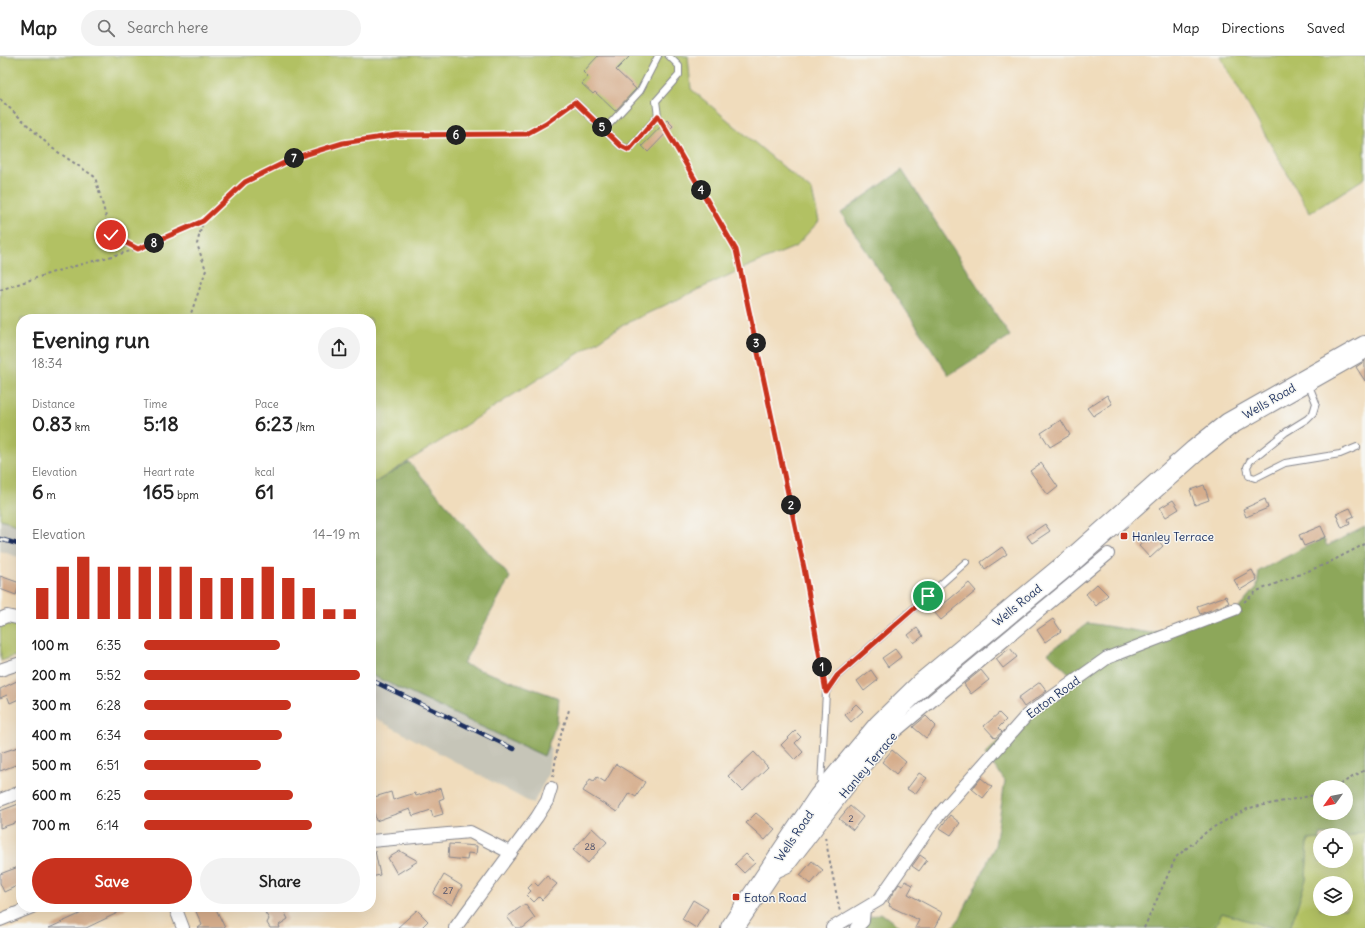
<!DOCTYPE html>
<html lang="en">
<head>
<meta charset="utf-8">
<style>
  body { margin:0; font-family:Delius,sans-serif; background:#f2f2f2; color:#222; height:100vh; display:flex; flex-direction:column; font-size:15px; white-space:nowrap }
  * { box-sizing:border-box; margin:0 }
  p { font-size:13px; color:#767676 }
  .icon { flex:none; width:22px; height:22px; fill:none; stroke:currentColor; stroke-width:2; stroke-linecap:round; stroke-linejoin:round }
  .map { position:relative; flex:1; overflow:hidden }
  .details { position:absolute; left:16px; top:258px; width:360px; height:598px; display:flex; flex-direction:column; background:#fff; border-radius:16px; box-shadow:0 4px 16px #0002 }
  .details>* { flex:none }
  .needle { width:26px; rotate:237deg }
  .controls { position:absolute; left:1313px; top:724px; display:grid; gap:8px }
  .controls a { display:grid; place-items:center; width:40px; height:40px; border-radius:50%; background:#fff; box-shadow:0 4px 16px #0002; font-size:20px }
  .pin { position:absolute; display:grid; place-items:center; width:34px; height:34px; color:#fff; margin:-17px; border:2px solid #fff; border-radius:50%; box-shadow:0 1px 4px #0007 }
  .km { position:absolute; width:20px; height:20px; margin:-10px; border-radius:50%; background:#222; color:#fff; font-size:11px; line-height:20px; text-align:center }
  .round { display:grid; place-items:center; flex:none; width:42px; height:42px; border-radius:21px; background:#f2f2f2 }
  .head { display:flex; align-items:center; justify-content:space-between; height:68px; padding:0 16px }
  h1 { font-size:22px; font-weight:700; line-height:30px }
  .metrics { display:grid; grid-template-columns:repeat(3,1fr); gap:6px; height:68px; padding:4px 16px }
  .metrics div { display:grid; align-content:center }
  .metrics b { font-size:20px; font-weight:700 }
  .metrics small { font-size:11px; font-weight:400 }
  .metrics p { font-size:11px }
  .chart { height:112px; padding:8px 16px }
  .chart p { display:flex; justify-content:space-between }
  .chart svg { width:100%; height:72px; margin-top:4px; stroke:#c8321e; stroke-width:6 }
  .cta { display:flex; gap:8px; margin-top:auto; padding:8px 16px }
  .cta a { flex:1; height:46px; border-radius:24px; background:#c8321e; color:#fff; font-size:16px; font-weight:700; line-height:46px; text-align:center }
  .cta a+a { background:#f2f2f2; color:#222 }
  ul { padding:0 16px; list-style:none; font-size:13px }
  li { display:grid; grid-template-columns:64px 48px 1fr; align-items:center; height:30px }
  li i { height:10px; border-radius:5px; background:#c8321e }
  header { display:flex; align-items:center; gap:24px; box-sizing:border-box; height:56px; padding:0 20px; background:#fff; border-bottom:1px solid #e0e0e0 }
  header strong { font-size:19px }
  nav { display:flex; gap:22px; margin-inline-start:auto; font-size:14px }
  .search { width:280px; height:36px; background:#f2f2f2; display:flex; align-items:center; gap:10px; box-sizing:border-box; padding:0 14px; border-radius:22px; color:#767676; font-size:15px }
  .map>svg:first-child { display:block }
</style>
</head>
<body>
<header>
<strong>Map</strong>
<div class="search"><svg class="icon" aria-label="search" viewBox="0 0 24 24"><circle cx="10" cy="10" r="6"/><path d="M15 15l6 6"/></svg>Search here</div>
<nav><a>Map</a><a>Directions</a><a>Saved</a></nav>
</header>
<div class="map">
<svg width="1365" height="872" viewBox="0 0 1365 872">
  <rect width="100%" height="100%" fill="#f6f6f2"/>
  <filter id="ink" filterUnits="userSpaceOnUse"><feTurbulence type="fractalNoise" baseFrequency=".025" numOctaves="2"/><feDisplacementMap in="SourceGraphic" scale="8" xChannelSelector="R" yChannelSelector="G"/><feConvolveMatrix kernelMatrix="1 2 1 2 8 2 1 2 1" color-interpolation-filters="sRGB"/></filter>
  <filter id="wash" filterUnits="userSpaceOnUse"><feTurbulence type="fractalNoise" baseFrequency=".012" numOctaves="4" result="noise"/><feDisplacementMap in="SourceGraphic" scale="16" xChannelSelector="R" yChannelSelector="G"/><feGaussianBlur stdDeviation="0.9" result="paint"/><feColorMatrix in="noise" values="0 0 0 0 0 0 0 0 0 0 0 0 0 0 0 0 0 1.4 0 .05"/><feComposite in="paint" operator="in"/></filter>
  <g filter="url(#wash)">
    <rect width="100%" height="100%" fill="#f0dcbc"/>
    <path fill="#c6c5b8" d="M 0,463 L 21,469 L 21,502 L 0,495 Z
      M 371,604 L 551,692 L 548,719 L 533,748 L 371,660 Z"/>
    <path fill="#b2c164" stroke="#667861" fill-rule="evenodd" d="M 0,0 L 688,0 L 691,33 L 812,135 L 819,165 L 795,191 L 744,212 L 625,268 L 371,429 L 371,263 L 21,263 L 21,469 L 0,463 Z
      M 1220,0 L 1365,0 L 1365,122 L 1310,157 Z
      M 0,565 L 21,568 L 21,598 L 1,605 Z
      M 1365,775 L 1365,872 L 1290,872 L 1306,823 L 1308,784 L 1320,783 L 1320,805 L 1346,805 L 1346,782 ZM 1320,827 L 1346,827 L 1346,853 L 1320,853 Z
      M 1222,857 L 1273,872 L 1214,872 Z"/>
    <path fill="#8da75a" stroke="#546b5c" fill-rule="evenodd" d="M 902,114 L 1010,280 L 949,319 L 841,157 Z
      M 409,406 L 510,521 L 463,608 L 559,642 L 557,666 L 544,700 L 371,619 L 371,429 Z
      M 1365,471 L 1365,775 L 1346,782 L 1346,779 L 1320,779 L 1320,783 L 1308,784 L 1306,823 L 1290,872 L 1273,872 L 1222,857 L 1214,872 L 952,872 L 960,862 L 995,790 L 1005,725 L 985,698 L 1072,620 L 1048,597 L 1088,567 L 1150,577 L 1235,559 L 1237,554 L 1257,531 L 1259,515 L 1305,491 L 1324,483 L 1327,490 ZM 1320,731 L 1346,731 L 1346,757 L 1320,757 Z
      M 881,857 L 901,872 L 850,872 L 856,866 Z"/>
    <g id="blocks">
      <path fill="#d6ad8c" d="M 598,0 L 630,0 L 616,14 L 636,33 L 615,55 L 595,36 L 593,38 L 582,28 L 588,21 L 583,16 Z
        M 667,64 L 673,70 L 648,96 L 642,90 Z
        M 1365,305 L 1365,325 L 1356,311 Z
        M 1107,339 L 1112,348 L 1093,360 L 1087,352 Z
        M 1061,364 L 1070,379 L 1050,391 L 1041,377 Z
        M 1041,407 L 1058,431 L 1048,439 L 1030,415 Z
        M 1204,429 L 1209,444 L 1195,449 L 1190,434 Z
        M 1265,443 L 1268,452 L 1246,461 L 1243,453 Z
        M 1173,444 L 1179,453 L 1166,461 L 1160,452 Z
        M 1350,452 L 1354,460 L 1348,463 L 1350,468 L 1342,472 L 1336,458 Z
        M 1045,468 L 1050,475 L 1032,487 L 1027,480 Z
        M 1321,470 L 1326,481 L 1304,490 L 1299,479 Z
        M 1152,478 L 1163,490 L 1150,502 L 1139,490 Z
        M 1002,491 L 1007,498 L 985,513 L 981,506 Z
        M 1252,514 L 1257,524 L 1240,534 L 1234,524 Z
        M 0,520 L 20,527 L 16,539 L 0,533 Z
        M 969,527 L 976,535 L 941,564 L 934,556 Z
        M 1097,528 L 1108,539 L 1096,550 L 1086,538 Z
        M 1226,540 L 1229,547 L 1200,558 L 1197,550 Z
        M 1053,563 L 1061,575 L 1045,586 L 1037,574 Z
        M 917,572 L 923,580 L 914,587 L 908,579 Z
        M 1010,592 L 1017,601 L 1003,612 L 996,603 Z
        M 895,593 L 901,601 L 888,611 L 882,602 Z
        M 871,614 L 878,624 L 864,635 L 857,625 Z
        M 981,614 L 989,624 L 971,638 L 964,628 Z
        M 21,623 L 21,642 L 10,647 L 7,639 L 0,642 L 0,633 Z
        M 1040,626 L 1047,635 L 1024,651 L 1018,642 Z
        M 856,648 L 863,655 L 851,666 L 845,659 Z
        M 999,657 L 1006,664 L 998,672 L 1002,676 L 995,682 L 984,670 Z
        M 926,660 L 936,670 L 926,682 L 913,671 Z
        M 795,675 L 801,681 L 795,687 L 803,696 L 795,704 L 781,689 Z
        M 21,690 L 21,707 L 0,715 L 0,697 Z
        M 892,694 L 906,706 L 896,718 L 882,706 Z
        M 754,696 L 768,711 L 743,735 L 728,720 Z
        M 616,708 L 645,726 L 636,741 L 629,737 L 617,756 L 583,735 L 590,723 L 594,725 L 597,721 L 605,726 Z
        M 919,717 L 927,722 L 915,738 L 907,733 Z
        M 981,722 L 992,731 L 983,742 L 972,733 Z
        M 441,732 L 444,742 L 439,744 L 443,758 L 433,761 L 431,754 L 413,760 L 410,753 L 376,765 L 371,742 L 391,736 L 393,744 L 415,737 L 416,740 Z
        M 21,747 L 21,765 L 0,772 L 0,755 Z
        M 850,750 L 863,761 L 853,774 L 839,763 Z
        M 756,757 L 775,773 L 765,784 L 746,767 Z
        M 950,759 L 960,767 L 951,779 L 940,772 Z
        M 592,772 L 607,786 L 588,807 L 573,794 Z
        M 449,788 L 477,790 L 476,798 L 468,797 L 467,804 L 448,802 Z
        M 371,795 L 375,795 L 380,819 L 371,821 Z
        M 400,795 L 418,805 L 397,818 L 388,802 Z
        M 746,798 L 755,807 L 744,817 L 735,808 Z
        M 920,799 L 927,804 L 919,815 L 912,810 Z
        M 812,805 L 823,814 L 811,828 L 800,819 Z
        M 21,810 L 21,828 L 4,836 L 0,827 L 0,818 Z
        M 444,819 L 462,830 L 452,849 L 433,838 Z
        M 547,820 L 557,828 L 542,844 L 539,841 L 534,846 L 527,839 L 531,835 L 528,832 L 534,826 L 538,830 Z
        M 905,825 L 913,829 L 908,838 L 943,857 L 935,872 L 915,872 L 919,864 L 889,850 L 890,848 L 888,846 L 891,840 L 899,828 L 902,830 Z
        M 693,844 L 708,853 L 696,872 L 682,863 Z
        M 525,848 L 535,862 L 523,872 L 516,872 L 507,861 Z
        M 95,851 L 130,851 L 86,872 L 49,872 Z
        M 194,851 L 215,851 L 225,872 L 198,872 L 202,869 Z
        M 270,851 L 295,851 L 285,857 L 288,863 L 279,869 L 280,872 L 270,872 L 267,867 L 269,863 L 264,855 Z
        M 417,854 L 428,865 L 421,872 L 397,872 Z"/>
    </g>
  </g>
  <g filter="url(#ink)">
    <use href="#blocks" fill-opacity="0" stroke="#86868d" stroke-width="1"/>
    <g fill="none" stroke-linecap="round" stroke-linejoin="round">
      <g stroke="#86868d" stroke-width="8">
        <path id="lane" d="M 575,46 L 604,74 L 640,35 L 658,0
          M 604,74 L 621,90 L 629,93 L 658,60 L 656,45 L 679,19 L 679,10 L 669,0
          M 1308,327 L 1316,347 L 1313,357 L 1307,363 L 1286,376 L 1250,405 L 1247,411 L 1249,420 L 1255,422 L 1285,407 L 1340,398 L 1357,391
          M 821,729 L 826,636 L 837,620 L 966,506"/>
      </g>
      <g stroke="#86868d" stroke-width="14">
        <path id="street" d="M 0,563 L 7,560 L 21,563
          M 0,614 L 21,607
          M 0,744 L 21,736
          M 371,785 L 470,776 L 511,797
          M 771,818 L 788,810 L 864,711 L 893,677 L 1108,498
          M 175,851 L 183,872
          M 0,864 L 32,851
          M 455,872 L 537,761 L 547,745 L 551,732
          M 832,872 L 879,844 L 936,762 L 1027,659 L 1107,602 L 1235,553
          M 856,872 L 863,865 L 864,853"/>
      </g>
      <g stroke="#86868d" stroke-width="24">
        <path id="highway" d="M 732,872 L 820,741 L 880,669 L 922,628 L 1071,505 L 1195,395 L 1229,368 L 1365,291"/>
      </g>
      <path stroke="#86868d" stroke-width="2" stroke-dasharray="3 3" stroke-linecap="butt" d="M 0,43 L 52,92 L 95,121 L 111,179 L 138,193 L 203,165 L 197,188 L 206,214 L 189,263
        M 662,67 L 736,193 L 804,513 L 824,623
        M 203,165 L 245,125 L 294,102 L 343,87 L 396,79 L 526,78 L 546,67 L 568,51
        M 0,234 L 57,215 L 138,193
        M 1244,546 L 1257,535 L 1326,508 L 1365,488
        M 553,721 L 558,688 L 569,654
        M 1335,731 L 1365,714
        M 825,781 L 840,856
        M 1144,872 L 1176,801 L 1210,773 L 1249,752 L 1320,738"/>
      <use href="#lane" stroke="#fff" stroke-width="6"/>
      <use href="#street" stroke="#fff" stroke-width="12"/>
      <use href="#highway" stroke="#fff" stroke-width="22"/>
      <g stroke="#1b2f5e" stroke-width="4.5">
        <path id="rail" d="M 0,483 L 21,489
          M 371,624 L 514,693"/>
      </g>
      <use href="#rail" stroke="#f6f6f2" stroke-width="3" stroke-dasharray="9" stroke-linecap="butt"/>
    </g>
  </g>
  <g fill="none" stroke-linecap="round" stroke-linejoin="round" filter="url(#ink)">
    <g stroke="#fff" stroke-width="8">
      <path id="route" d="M 111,179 L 138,193 L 203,165 L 245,126 L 294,102 L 343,87 L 396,79 L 526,78 L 546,67 L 575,46 L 621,90 L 629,94 L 658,60 L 736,194 L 804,512 L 826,636 L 837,620 L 928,540"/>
    </g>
    <use href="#route" stroke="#c8321e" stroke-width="5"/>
  </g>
  <g fill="#c8321e" stroke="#f6f6f2" stroke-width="1.5">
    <rect x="1120" y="476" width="8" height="8" rx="2"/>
    <rect x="732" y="837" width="8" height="8" rx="2"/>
  </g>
  <g text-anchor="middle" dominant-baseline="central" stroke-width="3" stroke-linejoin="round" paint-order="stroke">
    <g font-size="10" fill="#4a4e6a">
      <text x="851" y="762">2</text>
      <text x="590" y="790">28</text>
      <text x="448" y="834">27</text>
    </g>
    <g font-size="12" fill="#1b2f5e" stroke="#f6f6f2">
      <text transform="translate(1269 345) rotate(-30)">Wells Road</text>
      <text transform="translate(1017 549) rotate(-39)">Wells Road</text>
      <text transform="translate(1053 641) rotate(-36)">Eaton Road</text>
      <text transform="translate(868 709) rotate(-50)">Hanley Terrace</text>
      <text transform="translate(794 780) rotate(-56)">Wells Road</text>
    </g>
    <g font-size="12" fill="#1b2f5e" stroke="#f6f6f2" text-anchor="start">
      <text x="1132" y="480">Hanley Terrace</text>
      <text x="744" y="841">Eaton Road</text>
    </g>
  </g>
</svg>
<div class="controls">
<a><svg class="needle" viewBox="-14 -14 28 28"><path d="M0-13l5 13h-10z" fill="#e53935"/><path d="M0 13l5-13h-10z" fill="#767676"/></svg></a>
<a><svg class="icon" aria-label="locate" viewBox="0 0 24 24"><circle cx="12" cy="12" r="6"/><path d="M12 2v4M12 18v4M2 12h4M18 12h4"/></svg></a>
<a><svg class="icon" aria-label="layers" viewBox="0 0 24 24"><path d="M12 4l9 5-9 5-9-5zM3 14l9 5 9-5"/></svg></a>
</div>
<div class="pin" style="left:928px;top:540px;background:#1e9e55"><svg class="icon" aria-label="arrive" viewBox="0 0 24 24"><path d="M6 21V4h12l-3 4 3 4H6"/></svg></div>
<div class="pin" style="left:111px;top:179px;background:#d93025"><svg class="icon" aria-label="check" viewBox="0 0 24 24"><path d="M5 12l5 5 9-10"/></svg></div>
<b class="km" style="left:822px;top:611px">1</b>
<b class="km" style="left:791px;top:449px">2</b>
<b class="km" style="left:756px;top:287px">3</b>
<b class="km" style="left:701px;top:134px">4</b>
<b class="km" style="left:602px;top:71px">5</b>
<b class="km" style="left:456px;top:79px">6</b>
<b class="km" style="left:294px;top:102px">7</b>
<b class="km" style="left:154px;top:187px">8</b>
<section class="details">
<div class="head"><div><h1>Evening run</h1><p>18:34</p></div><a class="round"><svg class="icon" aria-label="share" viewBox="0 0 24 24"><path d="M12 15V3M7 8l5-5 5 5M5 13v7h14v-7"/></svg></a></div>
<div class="metrics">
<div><p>Distance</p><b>0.83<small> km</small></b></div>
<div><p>Time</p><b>5:18</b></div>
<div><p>Pace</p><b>6:23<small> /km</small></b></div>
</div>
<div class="metrics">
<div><p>Elevation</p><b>6<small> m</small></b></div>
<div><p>Heart rate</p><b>165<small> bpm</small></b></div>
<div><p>kcal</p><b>61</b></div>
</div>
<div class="chart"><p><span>Elevation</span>14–19 m</p>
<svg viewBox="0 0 160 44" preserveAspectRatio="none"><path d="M5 44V25M15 44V12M25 44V6M35 44V12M45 44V12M55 44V12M65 44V12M75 44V12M85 44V19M95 44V19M105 44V19M115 44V12M125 44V19M135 44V25M145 44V38M155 44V38"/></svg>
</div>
<ul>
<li><b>100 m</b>6:35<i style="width:63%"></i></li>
<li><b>200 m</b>5:52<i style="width:100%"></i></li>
<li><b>300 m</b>6:28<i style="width:68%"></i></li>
<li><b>400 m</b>6:34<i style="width:64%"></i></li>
<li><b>500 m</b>6:51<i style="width:54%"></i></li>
<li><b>600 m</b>6:25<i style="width:69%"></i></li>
<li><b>700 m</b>6:14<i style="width:78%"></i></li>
</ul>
<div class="cta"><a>Save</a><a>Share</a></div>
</section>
</div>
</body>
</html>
